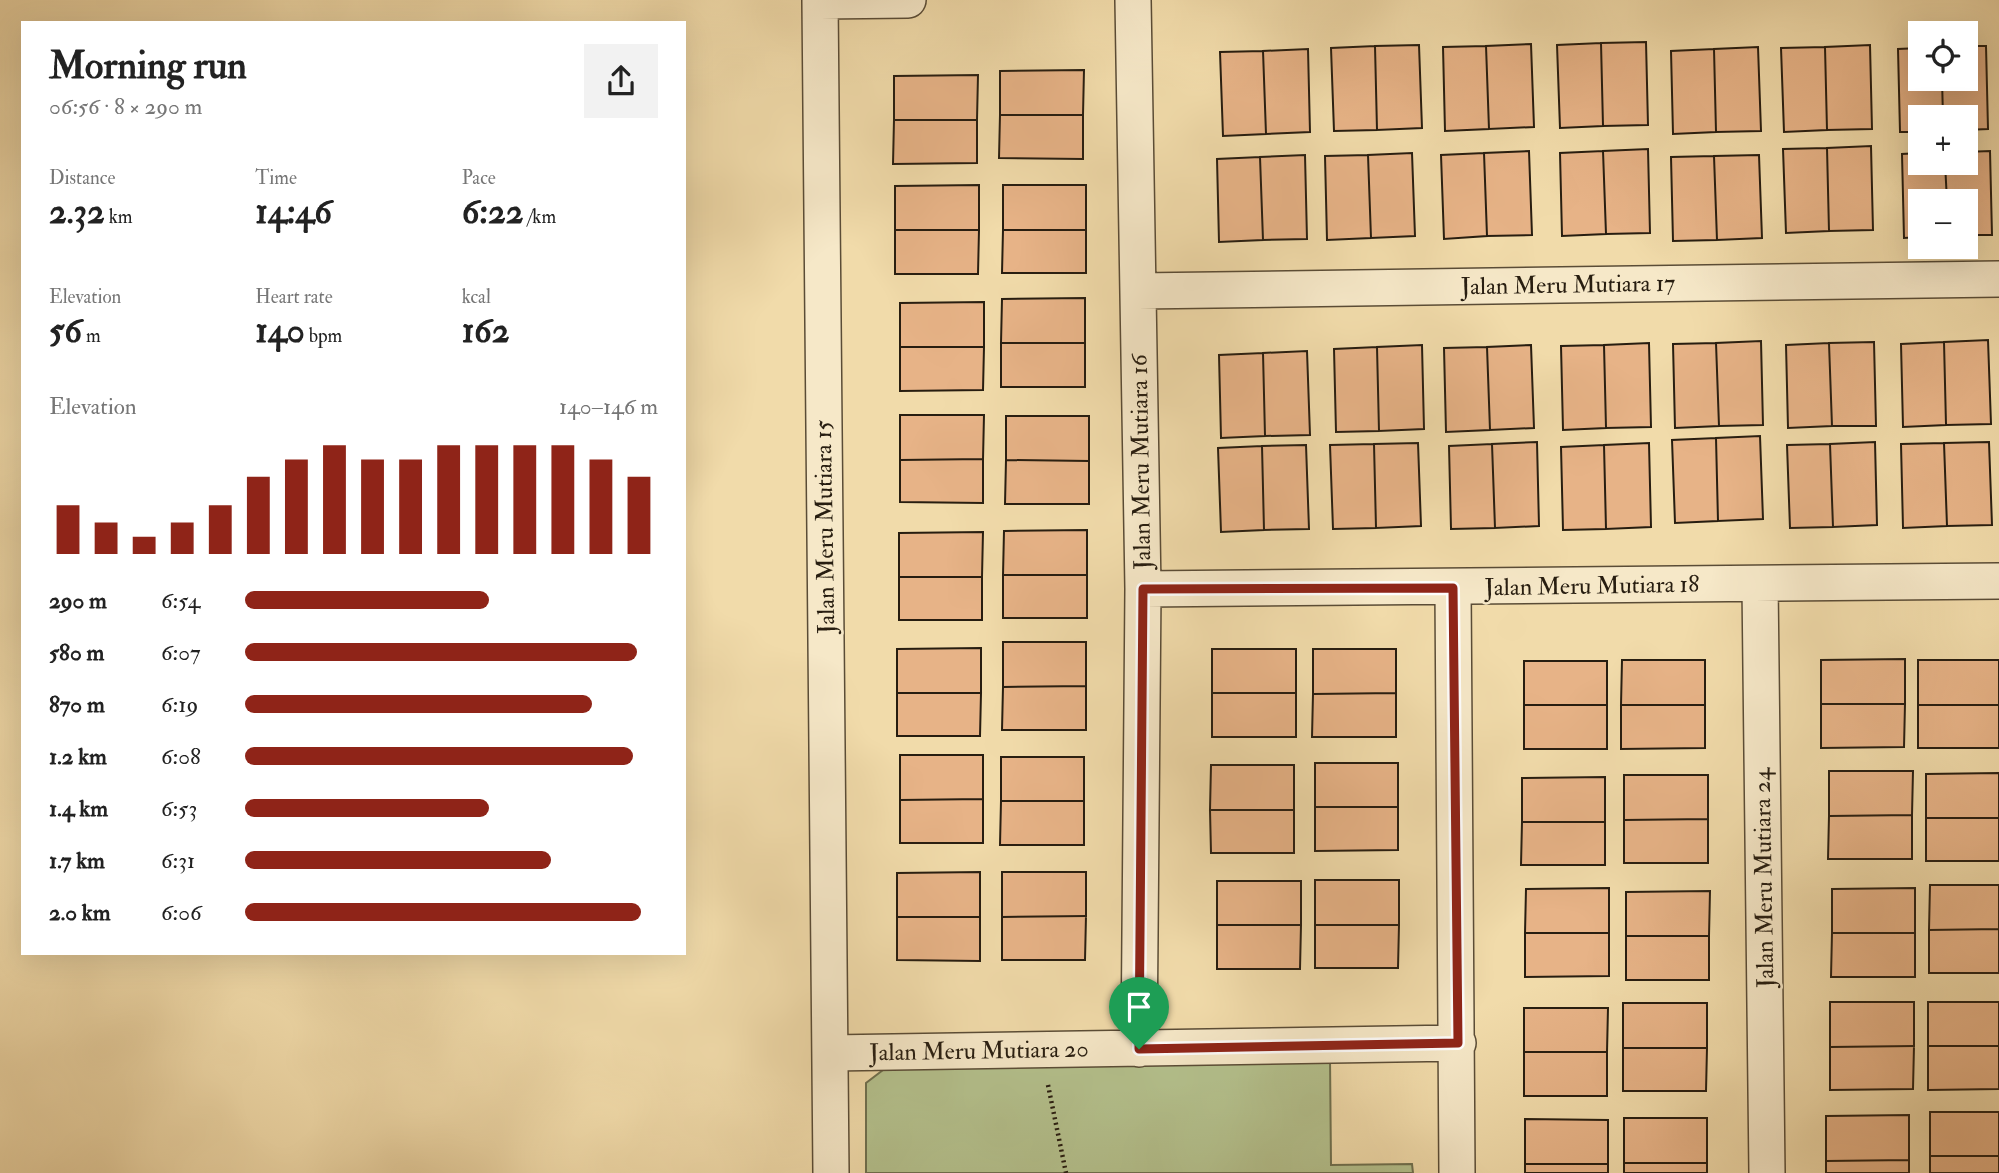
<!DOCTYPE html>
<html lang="en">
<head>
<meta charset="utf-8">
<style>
  body { margin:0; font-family:"IM FELL Double Pica",serif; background:#f2f2f2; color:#222; height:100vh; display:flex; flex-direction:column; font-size:26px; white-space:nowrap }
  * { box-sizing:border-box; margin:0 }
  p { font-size:23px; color:#767676 }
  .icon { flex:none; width:38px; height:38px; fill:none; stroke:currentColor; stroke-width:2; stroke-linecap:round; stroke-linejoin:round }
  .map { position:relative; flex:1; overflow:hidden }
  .sheet { position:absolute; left:21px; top:21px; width:665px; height:934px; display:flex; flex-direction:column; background:#fff; border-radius:0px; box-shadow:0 7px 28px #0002 }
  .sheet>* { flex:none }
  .tools { position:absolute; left:1908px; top:21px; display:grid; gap:14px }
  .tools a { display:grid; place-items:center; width:70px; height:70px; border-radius:0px; background:#fff; box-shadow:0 7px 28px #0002; font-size:35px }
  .pin { position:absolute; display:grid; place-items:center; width:60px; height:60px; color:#fff; margin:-72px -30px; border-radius:50% 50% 50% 0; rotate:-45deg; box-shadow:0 0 7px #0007 }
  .pin .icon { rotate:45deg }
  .round { display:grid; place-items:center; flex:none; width:74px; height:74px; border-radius:0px; background:#f2f2f2 }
  .head { display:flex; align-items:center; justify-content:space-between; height:119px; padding:0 28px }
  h1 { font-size:38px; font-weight:800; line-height:52px }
  .metrics { display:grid; grid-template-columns:repeat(3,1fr); gap:10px; height:119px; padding:7px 28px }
  .metrics div { display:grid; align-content:center }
  .metrics b { font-size:35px; font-weight:800 }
  .metrics small { font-size:19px; font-weight:400 }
  .metrics p { font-size:19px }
  .chart { height:196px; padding:14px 28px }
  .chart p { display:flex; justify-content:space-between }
  .chart svg { width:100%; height:126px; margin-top:7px; stroke:#8f2418; stroke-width:6 }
  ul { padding:0 28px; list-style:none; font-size:23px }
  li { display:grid; grid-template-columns:112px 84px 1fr; align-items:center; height:52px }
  li i { height:18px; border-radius:9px; background:#8f2418 }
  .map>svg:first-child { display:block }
</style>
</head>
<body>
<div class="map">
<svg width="1999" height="1173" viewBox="0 0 1999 1173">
  <rect width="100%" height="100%" fill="#f1dbaa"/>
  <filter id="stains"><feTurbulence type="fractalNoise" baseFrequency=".00286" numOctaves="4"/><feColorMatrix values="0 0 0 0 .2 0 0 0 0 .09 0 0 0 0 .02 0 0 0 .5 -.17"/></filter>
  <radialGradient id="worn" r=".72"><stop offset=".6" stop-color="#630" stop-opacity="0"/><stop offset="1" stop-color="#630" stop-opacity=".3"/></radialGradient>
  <path fill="#b4c18d" stroke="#6e6f4e" stroke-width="2" d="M 1330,1059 L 1331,1165 L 1412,1164 L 1413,1173 L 866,1173 L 866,1083 L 887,1067 Z"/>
  <path fill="#e7b387" stroke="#271d10" stroke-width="2" d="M 1646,42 L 1648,125 L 1603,126 L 1601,43 Z
    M 1601,43 L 1603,126 L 1560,128 L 1557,45 Z
    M 1531,44 L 1534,127 L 1489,129 L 1486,46 Z
    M 1419,45 L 1422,128 L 1377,130 L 1375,46 Z
    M 1870,45 L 1872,129 L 1827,130 L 1825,47 Z
    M 1375,46 L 1377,130 L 1334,131 L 1331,48 Z
    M 1486,46 L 1489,129 L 1445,131 L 1443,47 Z
    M 1965,46 L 1986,46 L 1988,129 L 1965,130 L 1965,117 L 1943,117 L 1942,79 L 1965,79 Z
    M 1758,47 L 1761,131 L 1716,132 L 1714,49 Z
    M 1825,47 L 1827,130 L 1784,132 L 1781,48 Z
    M 1920,48 L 1920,79 L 1942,79 L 1943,117 L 1920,117 L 1920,132 L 1900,132 L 1898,49 Z
    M 1308,49 L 1310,132 L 1266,134 L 1263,51 Z
    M 1714,49 L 1716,132 L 1673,134 L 1671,51 Z
    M 1263,51 L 1266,134 L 1223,136 L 1220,52 Z
    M 1084,70 L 1083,115 L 1000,115 L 1000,71 Z
    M 978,75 L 977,120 L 894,120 L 894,76 Z
    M 1000,115 L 1083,115 L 1083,159 L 999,158 Z
    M 894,120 L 977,120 L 977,163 L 893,164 Z
    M 1871,146 L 1873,230 L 1829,231 L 1827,148 Z
    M 1827,148 L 1829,231 L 1786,233 L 1783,149 Z
    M 1648,149 L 1650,233 L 1606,234 L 1603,151 Z
    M 1529,151 L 1532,235 L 1487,236 L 1484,153 Z
    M 1603,151 L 1606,234 L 1562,236 L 1560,153 Z
    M 1990,151 L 1992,235 L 1965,235 L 1965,201 L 1947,201 L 1945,163 L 1965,163 L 1965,152 Z
    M 1412,153 L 1415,236 L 1371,238 L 1368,155 Z
    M 1484,153 L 1487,236 L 1444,239 L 1441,155 Z
    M 1920,153 L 1920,163 L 1945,163 L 1947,201 L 1920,201 L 1920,237 L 1904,238 L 1902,154 Z
    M 1305,155 L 1307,239 L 1263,240 L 1260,157 Z
    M 1368,155 L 1371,238 L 1327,240 L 1325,156 Z
    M 1759,155 L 1762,238 L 1717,240 L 1714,156 Z
    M 1714,156 L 1717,240 L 1673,241 L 1671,157 Z
    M 1260,157 L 1263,240 L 1219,242 L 1217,159 Z
    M 979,185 L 979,230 L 895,230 L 895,186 Z
    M 1003,185 L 1086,185 L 1086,230 L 1003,230 Z
    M 895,230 L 979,230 L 978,274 L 895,274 Z
    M 1003,230 L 1086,230 L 1086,273 L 1002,273 Z
    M 1085,298 L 1085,343 L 1001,343 L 1002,299 Z
    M 984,302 L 984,347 L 900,347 L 900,303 Z
    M 1988,340 L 1991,424 L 1946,425 L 1944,342 Z
    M 1761,341 L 1763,425 L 1719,426 L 1716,343 Z
    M 1874,342 L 1876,426 L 1832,426 L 1829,343 Z
    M 1944,342 L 1946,425 L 1903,427 L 1901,344 Z
    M 1001,343 L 1085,343 L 1085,387 L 1001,387 Z
    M 1649,343 L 1651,427 L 1606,428 L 1604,345 Z
    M 1716,343 L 1719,426 L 1675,428 L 1673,344 Z
    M 1829,343 L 1832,426 L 1788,428 L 1786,345 Z
    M 1422,345 L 1424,429 L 1379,431 L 1377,347 Z
    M 1531,345 L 1534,428 L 1490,430 L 1487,347 Z
    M 1604,345 L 1606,428 L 1563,430 L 1561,346 Z
    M 900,347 L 984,347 L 983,390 L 900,391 Z
    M 1377,347 L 1379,431 L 1336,432 L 1334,349 Z
    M 1487,347 L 1490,430 L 1446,432 L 1444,348 Z
    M 1307,351 L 1310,435 L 1265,436 L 1263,353 Z
    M 1263,353 L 1265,436 L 1221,438 L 1219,355 Z
    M 900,415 L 984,415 L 983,459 L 900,460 Z
    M 1006,416 L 1089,416 L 1089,461 L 1006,460 Z
    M 1760,436 L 1763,519 L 1718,521 L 1716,438 Z
    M 1716,438 L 1718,521 L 1675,523 L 1672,440 Z
    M 1537,442 L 1539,526 L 1495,528 L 1492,444 Z
    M 1875,442 L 1877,525 L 1833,527 L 1830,444 Z
    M 1989,442 L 1992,525 L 1947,526 L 1944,443 Z
    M 1418,443 L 1421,526 L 1376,528 L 1374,444 Z
    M 1649,443 L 1651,527 L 1606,529 L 1604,445 Z
    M 1944,443 L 1947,526 L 1903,528 L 1901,444 Z
    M 1374,444 L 1376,528 L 1333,529 L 1330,445 Z
    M 1492,444 L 1495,528 L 1451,529 L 1449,446 Z
    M 1830,444 L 1833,527 L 1790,528 L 1787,445 Z
    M 1306,445 L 1309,529 L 1264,530 L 1262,446 Z
    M 1604,445 L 1606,529 L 1563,530 L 1561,447 Z
    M 1262,446 L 1264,530 L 1221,532 L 1218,448 Z
    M 983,459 L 983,503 L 900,502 L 900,460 Z
    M 1006,460 L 1089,461 L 1089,504 L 1005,504 Z
    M 1087,530 L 1087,575 L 1003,575 L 1004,531 Z
    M 983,532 L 982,577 L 899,577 L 899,533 Z
    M 1003,575 L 1087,575 L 1087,618 L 1003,618 Z
    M 899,577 L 982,577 L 982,620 L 899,620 Z
    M 1003,642 L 1086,642 L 1086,686 L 1003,687 Z
    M 981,648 L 981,693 L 897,693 L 897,649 Z
    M 1212,649 L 1296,649 L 1296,693 L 1212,693 Z
    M 1313,649 L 1396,649 L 1396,693 L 1313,694 Z
    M 1905,659 L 1905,704 L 1821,704 L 1821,660 Z
    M 1622,660 L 1705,660 L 1705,705 L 1621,705 Z
    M 1918,660 L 1999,660 L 1999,705 L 1918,705 Z
    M 1524,661 L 1607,661 L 1607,705 L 1524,705 Z
    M 1086,686 L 1086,730 L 1002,730 L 1003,687 Z
    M 897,693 L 981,693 L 980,736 L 897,736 Z
    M 1212,693 L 1296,693 L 1296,737 L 1212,737 Z
    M 1396,693 L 1396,737 L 1312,737 L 1313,694 Z
    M 1821,704 L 1905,704 L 1904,747 L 1821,748 Z
    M 1524,705 L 1607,705 L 1607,749 L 1524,749 Z
    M 1621,705 L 1705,705 L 1705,748 L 1621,749 Z
    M 1918,705 L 1999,705 L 1999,748 L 1918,748 Z
    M 900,755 L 983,755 L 983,799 L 900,800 Z
    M 1001,757 L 1084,757 L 1084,801 L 1001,801 Z
    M 1315,763 L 1398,763 L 1398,807 L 1315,807 Z
    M 1211,765 L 1294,765 L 1294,810 L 1210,810 Z
    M 1829,771 L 1913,771 L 1912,815 L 1829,816 Z
    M 1999,773 L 1999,818 L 1926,818 L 1926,774 Z
    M 1624,775 L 1708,775 L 1708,819 L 1624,820 Z
    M 1605,777 L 1605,822 L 1522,822 L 1522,778 Z
    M 983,799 L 983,843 L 900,843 L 900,800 Z
    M 1001,801 L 1084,801 L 1084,845 L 1000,845 Z
    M 1315,807 L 1398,807 L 1398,850 L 1315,851 Z
    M 1210,810 L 1294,810 L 1294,853 L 1211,853 Z
    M 1912,815 L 1912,859 L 1828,859 L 1829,816 Z
    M 1926,818 L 1999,818 L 1999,861 L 1926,861 Z
    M 1708,819 L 1708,863 L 1624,863 L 1624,820 Z
    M 1522,822 L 1605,822 L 1605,865 L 1521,865 Z
    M 980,872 L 980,917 L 897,917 L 897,873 Z
    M 1002,872 L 1086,872 L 1086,916 L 1002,917 Z
    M 1315,880 L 1399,880 L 1399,925 L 1315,925 Z
    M 1217,881 L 1301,881 L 1301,925 L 1217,925 Z
    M 1930,885 L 1999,885 L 1999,929 L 1929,930 Z
    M 1609,888 L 1609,933 L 1525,933 L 1526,889 Z
    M 1915,888 L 1915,933 L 1832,933 L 1832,889 Z
    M 1710,891 L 1709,936 L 1626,936 L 1626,892 Z
    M 1086,916 L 1085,960 L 1002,960 L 1002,917 Z
    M 897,917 L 980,917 L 980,961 L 897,960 Z
    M 1217,925 L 1301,925 L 1300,969 L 1217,969 Z
    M 1315,925 L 1399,925 L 1398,968 L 1315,968 Z
    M 1999,929 L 1999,973 L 1929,973 L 1929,930 Z
    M 1525,933 L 1609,933 L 1609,976 L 1525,977 Z
    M 1832,933 L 1915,933 L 1915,977 L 1831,977 Z
    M 1626,936 L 1709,936 L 1709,980 L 1626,980 Z
    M 1830,1002 L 1914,1002 L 1914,1046 L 1830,1047 Z
    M 1928,1002 L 1999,1002 L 1999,1046 L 1928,1046 Z
    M 1623,1003 L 1707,1003 L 1707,1048 L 1623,1048 Z
    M 1524,1008 L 1608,1008 L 1607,1052 L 1524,1052 Z
    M 1914,1046 L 1913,1089 L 1830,1090 L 1830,1047 Z
    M 1928,1046 L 1999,1046 L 1999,1089 L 1928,1090 Z
    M 1623,1048 L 1707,1048 L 1706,1091 L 1623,1091 Z
    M 1524,1052 L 1607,1052 L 1607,1096 L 1524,1096 Z
    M 1930,1112 L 1999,1112 L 1999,1156 L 1930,1156 Z
    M 1909,1115 L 1909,1160 L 1826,1161 L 1826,1116 Z
    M 1624,1118 L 1707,1118 L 1707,1163 L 1624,1163 Z
    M 1525,1119 L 1608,1120 L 1608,1164 L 1525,1164 Z
    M 1930,1156 L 1999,1156 L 1999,1173 L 1930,1173 Z
    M 1909,1160 L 1909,1173 L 1826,1173 L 1826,1161 Z
    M 1624,1163 L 1707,1163 L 1707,1173 L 1624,1173 Z
    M 1525,1164 L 1608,1164 L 1608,1173 L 1525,1173 Z"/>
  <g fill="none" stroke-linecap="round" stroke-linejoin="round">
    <g stroke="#5a4c36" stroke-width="38">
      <path id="minor" d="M 1133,0 L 1143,589 L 1139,1049
        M 1138,291 L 1999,279
        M 1760,584 L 1767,1173
        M 1453,588 L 1457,1173
        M 1143,589 L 1999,581
        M 831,1053 L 1458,1043
        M 831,1173 L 820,1 L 908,0"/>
    </g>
    <path stroke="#271d10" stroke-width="4.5" stroke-dasharray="2 3.5" stroke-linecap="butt" d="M 1048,1085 L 1066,1173"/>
    <use href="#minor" stroke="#f6e8c8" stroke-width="35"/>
  </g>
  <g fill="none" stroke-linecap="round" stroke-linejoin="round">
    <g stroke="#fff" stroke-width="14">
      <path id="route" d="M 1453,588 L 1458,1043 L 1139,1049 L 1143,589 Z"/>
    </g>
    <use href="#route" stroke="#8f2418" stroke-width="9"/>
  </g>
  <g text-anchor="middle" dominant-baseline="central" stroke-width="5" stroke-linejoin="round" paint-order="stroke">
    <g font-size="24" fill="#271d10" stroke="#f6e8c8">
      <text transform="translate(1568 285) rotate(-1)">Jalan Meru Mutiara 17</text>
      <text transform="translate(1141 462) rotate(-91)">Jalan Meru Mutiara 16</text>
      <text transform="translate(825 527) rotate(-91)">Jalan Meru Mutiara 15</text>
      <text transform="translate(1592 586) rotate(-1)">Jalan Meru Mutiara 18</text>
      <text transform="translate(1764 878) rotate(-91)">Jalan Meru Mutiara 24</text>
      <text transform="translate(979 1051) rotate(-1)">Jalan Meru Mutiara 20</text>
    </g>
  </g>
  <rect width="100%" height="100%" filter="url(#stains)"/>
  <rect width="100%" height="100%" fill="url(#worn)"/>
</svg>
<div class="tools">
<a><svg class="icon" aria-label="locate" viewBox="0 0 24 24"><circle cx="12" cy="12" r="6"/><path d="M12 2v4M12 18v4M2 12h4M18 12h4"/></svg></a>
<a>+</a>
<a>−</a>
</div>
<div class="pin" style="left:1139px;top:1049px;background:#1e9e55"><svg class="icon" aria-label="arrive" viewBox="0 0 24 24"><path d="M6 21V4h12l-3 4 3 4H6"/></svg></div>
<section class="sheet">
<div class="head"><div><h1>Morning run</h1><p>06:56 · 8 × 290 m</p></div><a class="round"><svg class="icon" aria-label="share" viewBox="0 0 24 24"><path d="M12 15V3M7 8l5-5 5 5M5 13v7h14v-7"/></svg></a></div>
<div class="metrics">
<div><p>Distance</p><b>2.32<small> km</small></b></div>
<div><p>Time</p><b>14:46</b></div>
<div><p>Pace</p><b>6:22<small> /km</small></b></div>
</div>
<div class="metrics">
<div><p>Elevation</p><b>56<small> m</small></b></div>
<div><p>Heart rate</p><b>140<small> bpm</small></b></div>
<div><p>kcal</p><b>162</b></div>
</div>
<div class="chart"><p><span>Elevation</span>140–146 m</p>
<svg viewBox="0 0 160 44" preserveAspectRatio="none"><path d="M5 44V27M15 44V33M25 44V38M35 44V33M45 44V27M55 44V17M65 44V11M75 44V6M85 44V11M95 44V11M105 44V6M115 44V6M125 44V6M135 44V6M145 44V11M155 44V17"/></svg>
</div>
<ul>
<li><b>290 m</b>6:54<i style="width:59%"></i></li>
<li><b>580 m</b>6:07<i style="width:95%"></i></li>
<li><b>870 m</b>6:19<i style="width:84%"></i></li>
<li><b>1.2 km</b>6:08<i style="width:94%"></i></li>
<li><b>1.4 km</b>6:53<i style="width:59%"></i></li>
<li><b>1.7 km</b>6:31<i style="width:74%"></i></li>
<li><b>2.0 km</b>6:06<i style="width:96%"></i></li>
</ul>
</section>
</div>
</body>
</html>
